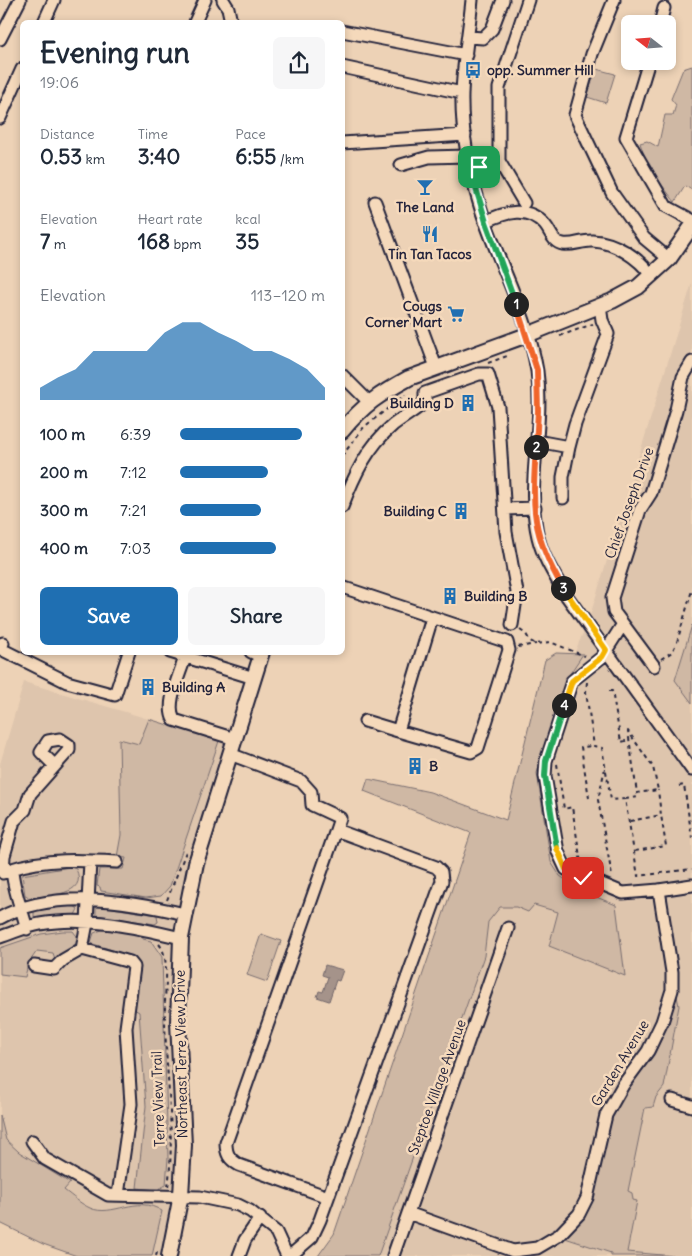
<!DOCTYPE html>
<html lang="en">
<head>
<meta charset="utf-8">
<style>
  body { margin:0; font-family:Delius,sans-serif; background:#f6f6f7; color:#1f2937; height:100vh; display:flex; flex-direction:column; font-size:19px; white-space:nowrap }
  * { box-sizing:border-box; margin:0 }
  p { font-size:16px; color:#747a83 }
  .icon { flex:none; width:28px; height:28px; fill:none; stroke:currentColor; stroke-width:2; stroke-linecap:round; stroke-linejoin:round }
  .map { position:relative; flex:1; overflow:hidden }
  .panel { position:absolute; left:20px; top:20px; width:325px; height:635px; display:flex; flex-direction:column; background:#fff; border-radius:8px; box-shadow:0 2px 8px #0003 }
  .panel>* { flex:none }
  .needle { width:32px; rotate:287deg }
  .fabs { position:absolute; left:621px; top:15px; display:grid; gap:10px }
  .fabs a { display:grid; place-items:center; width:55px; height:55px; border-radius:8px; background:#fff; box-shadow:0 2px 8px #0003; font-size:25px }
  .pin { position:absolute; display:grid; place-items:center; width:42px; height:42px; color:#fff; margin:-21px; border-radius:10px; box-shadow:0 2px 8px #0006 }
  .km { position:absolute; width:25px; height:25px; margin:-12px; border-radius:50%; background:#222; color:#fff; font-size:14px; line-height:25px; text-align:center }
  .round { display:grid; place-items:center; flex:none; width:52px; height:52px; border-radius:8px; background:#f6f6f7 }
  .head { display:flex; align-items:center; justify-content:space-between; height:85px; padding:0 20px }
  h1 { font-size:28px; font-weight:700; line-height:38px }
  .metrics { display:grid; grid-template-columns:repeat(3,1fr); gap:8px; height:85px; padding:5px 20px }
  .metrics div { display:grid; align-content:center }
  .metrics b { font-size:21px; font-weight:700 }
  .metrics small { font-size:14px; font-weight:400 }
  .metrics p { font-size:14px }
  .chart { height:140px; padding:10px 20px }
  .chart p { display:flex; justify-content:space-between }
  .chart svg { width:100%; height:90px; margin-top:5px; fill:#1f6fb2; opacity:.7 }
  .action { display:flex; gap:10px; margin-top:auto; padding:10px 20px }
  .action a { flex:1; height:58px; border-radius:8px; background:#1f6fb2; color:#fff; font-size:20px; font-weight:700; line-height:58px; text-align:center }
  .action a+a { background:#f6f6f7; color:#1f2937 }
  ul { padding:0 20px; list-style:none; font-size:16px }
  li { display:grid; grid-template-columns:80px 60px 1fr; align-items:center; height:38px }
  li i { height:12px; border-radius:6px; background:#1f6fb2 }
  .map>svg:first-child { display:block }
</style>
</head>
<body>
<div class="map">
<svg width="692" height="1256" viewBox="0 0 692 1256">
  <rect width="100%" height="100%" fill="#edd2b6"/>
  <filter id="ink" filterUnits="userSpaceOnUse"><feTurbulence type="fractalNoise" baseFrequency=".02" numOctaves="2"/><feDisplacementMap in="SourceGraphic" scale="10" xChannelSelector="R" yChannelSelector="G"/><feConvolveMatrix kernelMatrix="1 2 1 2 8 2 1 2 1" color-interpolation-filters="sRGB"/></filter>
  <g filter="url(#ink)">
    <path fill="#dec5ad" d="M 692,283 L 692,1256 L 318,1256 L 334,1234 L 454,887 L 476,816 L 520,830 L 559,689 L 589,619 Z
      M 24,682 L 233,744 L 185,914 L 184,1145 L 169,1256 L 77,1256 L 43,1244 L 0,1223 L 0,764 Z"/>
    <path fill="#cfb8a4" stroke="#786d70" d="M 692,66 L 692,190 L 685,186 L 675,202 C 661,184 646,165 640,143 L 647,141 L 658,147 L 665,115 L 673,115 L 676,105 L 671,99 L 683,69 Z
      M 596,69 L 615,74 L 606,103 L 587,97 Z
      M 692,625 L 692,703 L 675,680 Z
      M 556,653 L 583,654 L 567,678 L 537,773 L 551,862 L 560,876 L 584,892 L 616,905 L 625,976 L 549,946 L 558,912 L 534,905 L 528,912 L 516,907 L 500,907 L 488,922 L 484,956 L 378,1256 L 318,1256 L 334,1234 L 471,833 L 364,791 L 368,779 L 430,792 L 506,820 L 545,660 Z
      M 149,719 L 219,741 L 170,886 L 161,896 L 146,898 L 101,891 L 100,887 L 97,886 L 99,869 L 123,869 L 126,858 L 117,857 L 121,835 L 119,739 L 139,744 Z
      M 70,867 L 76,869 C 89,896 47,895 31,898 L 25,895 L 22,875 Z
      M 73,905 L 78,909 L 75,915 L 34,920 L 34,911 Z
      M 99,906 L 157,915 L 158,922 L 155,924 L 96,915 L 96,907 Z
      M 104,929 L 143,935 L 143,939 L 151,941 L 162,957 L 168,1158 L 166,1185 L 157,1190 L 137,1188 L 146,1106 L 139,1012 L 134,1009 L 139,963 L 132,956 L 93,944 L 91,942 L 94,933 Z
      M 63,931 L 73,931 L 79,939 L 78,942 L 55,959 L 53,953 L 37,951 L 28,964 L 25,977 L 0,974 L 0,948 L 41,934 Z
      M 261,934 L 281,941 L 267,982 L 247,975 Z
      M 677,996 L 679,1006 L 664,1087 L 656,1097 L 653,1107 L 645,1108 L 628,1191 L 632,1193 L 633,1200 L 637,1201 L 627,1252 L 675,1256 L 611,1256 L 611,1253 L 565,1238 L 579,1222 L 593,1196 L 615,1106 L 655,1053 L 668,1024 Z
      M 0,1115 L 6,1140 L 19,1152 L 70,1183 L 64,1190 C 72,1196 81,1204 90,1208 C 113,1218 136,1194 162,1211 L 152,1256 L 77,1256 L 43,1244 L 0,1223 Z"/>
    <path fill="#a5938a" stroke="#71666a" d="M 325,965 L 343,970 L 339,981 L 336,980 L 329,1001 L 317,997 L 319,991 L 323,992 L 328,977 L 322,975 Z"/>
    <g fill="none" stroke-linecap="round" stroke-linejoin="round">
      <g stroke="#22223b" stroke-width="15">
        <path id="minor" d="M 223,0 L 228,8 L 231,22
          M 472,0 C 469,31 463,63 462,94 C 461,132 469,170 480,206 C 497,261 528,314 537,371 C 545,426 525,482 538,537 C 543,558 555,576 566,595 L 692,770
          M 614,0 L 592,54 L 575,115 L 612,193 L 644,238 L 669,259
          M 44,22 L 54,0
          M 195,22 L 205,0
          M 660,24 L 664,8
          M 342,31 L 466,55
          M 469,37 L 483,38 L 492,29 L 503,0
          M 0,39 L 20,0
          M 649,61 L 626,137 L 666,206 L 692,220
          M 342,67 L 462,93
          M 0,118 L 22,69
          M 342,143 L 465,135
          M 401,165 L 429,157 L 467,156
          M 472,175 L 479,167 L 499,161
          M 375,202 L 436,367
          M 524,203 L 499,161 L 499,88 L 528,0
          M 485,222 C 505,212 528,205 545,225 C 551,232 552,242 563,244 C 573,246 583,240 593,241 C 615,242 639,258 651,275
          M 342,375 L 369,402
          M 537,441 L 569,447 L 575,424 L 608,334 L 602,320 L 600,306
          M 563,498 L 563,477 L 569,447
          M 342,507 C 354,476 367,447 393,425 C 403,417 415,411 425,402 L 425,393 L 479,374 L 488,374 L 498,407 L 506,532 L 517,592 L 512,625
          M 505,509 L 535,508
          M 342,587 L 507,642 L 509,650 L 478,748 L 471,752 L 398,731 L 432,618
          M 623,624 L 654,666
          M 3,643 L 1,649 L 67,682 L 115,695 L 129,652
          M 170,652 L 254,678
          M 251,652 L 260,656
          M 185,657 C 180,675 165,703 174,720 L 235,739
          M 365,721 L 398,731
          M 230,754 L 301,781 L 311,792 L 312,805 L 340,818 L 336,830
          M 90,861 L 87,923 L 82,949 L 130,962 L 134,967 L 126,1028 L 131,1104 L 118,1195
          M 12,869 C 45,858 83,860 117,862
          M 659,890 L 623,893 L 566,869 L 558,852 L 545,776 L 546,761 L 572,681 L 602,657 L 623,624 L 614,612 L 612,598 L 640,510 L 651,493 L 676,410 L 683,377 L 692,362
          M 0,918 C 52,888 129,901 185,914
          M 27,929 C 22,909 13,890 12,869 L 3,873 L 4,856 L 14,821 L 25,810 L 30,794 L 69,750 L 69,745 L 60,739 L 48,741 L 41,752 L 55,766
          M 0,937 C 13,933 27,926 40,924 C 86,916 136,927 181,938
          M 34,966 L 54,969 L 63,960 L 82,949
          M 672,1100 L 692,1106
          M 32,1141 L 45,1159 L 108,1195 L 200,1197 L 238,1205 L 250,1211 L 276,1232 L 287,1256
          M 408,1213 L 513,1251 L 537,1248 L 559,1235 L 579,1214 L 587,1198 L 606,1115 L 623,1085 L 648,1051 L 662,1022 L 672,990 L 672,972 L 659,890 L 692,885
          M 239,1256 L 245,1240 L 260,1218
          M 290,1256 L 312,1237 L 320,1220 L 442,881 L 441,872 L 436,867 L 336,830 L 226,1143 C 226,1154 229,1159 239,1165 L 328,1197
          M 393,1256 L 508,928"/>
      </g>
      <g stroke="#22223b" stroke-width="18">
        <path id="major" d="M 342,431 C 364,404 380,394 409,378 L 527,335 L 612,301 L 638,287 L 669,259 L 692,226
          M 169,1256 L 181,1195 L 184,1145 L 178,1022 L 181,938 L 196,863 L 262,652"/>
      </g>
      <path stroke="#22223b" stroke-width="2" stroke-dasharray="4 4" stroke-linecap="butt" d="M 560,336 L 593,324
        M 488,363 L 507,356
        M 342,456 L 364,427 L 405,395
        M 520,630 L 526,634 L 530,641 L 536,644 L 550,642 L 585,656
        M 518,647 L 536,644
        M 661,659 L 672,652 L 677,642 L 692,590
        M 587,682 L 586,692 L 594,746 L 602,748 L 611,800 L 625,799 L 638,876 L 692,869
        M 609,691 L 612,691 L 621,742 L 630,740
        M 557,764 L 564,809 L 572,807 L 581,863
        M 605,768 L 598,800 L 612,876
        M 679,786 L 684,785 L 692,838
        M 589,798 L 581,747 L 594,746
        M 625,799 L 638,797 L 637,793 L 658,790 L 653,767 L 628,731 L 637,793
        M 630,821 L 661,815 L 658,790
        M 635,851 L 666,846 L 661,815
        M 167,900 L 187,849
        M 159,944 C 170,957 165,987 165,1004 C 164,1064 176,1127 168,1187
        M 156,1256 L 158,1249"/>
      <use href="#minor" stroke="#f5d9bb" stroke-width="11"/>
      <use href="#major" stroke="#f5d9bb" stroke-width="14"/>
    </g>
  </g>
  <g fill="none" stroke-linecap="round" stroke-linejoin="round" filter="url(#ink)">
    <g stroke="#fff" stroke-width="10">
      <path id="split-1" d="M 479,167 L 472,175 L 486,222 L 516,304"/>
    </g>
    <g stroke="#fff" stroke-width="10">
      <path id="split-2" d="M 516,304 L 537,370 L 538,411 L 536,447"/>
    </g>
    <g stroke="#fff" stroke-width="10">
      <path id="split-3" d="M 536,447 C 532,508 531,534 563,588"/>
    </g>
    <g stroke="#fff" stroke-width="10">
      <path id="split-4" d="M 563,588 L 606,650 L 602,657 L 572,681 L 564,705"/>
    </g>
    <g stroke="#fff" stroke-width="10">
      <path id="split-5" d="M 557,848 L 545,776 L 546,761 L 564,705"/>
    </g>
    <g stroke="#fff" stroke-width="10">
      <path id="split-6" d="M 557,848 L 566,869 L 583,878"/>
    </g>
    <use href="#split-1" stroke="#22a559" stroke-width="6"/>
    <use href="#split-2" stroke="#f0652b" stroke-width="6"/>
    <use href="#split-3" stroke="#f0652b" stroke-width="6"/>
    <use href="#split-4" stroke="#f5b400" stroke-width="6"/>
    <use href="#split-5" stroke="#22a559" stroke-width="6"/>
    <use href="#split-6" stroke="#f5b400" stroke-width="6"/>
  </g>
  <defs>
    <g id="bus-bare" transform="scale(1.35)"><path d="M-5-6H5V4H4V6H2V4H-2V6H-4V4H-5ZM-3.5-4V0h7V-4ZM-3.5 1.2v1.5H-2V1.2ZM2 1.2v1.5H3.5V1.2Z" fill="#1f6fb2" stroke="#f5d9bb" stroke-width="2.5" paint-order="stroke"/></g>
    <g id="bar-bare" transform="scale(1.35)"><path d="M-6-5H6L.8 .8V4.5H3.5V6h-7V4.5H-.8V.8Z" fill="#1f6fb2" stroke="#f5d9bb" stroke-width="2.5" paint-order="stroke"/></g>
    <g id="restaurant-bare" transform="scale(1.35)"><path d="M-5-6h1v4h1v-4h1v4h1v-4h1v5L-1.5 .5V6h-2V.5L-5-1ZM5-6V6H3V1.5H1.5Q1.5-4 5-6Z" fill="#1f6fb2" stroke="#f5d9bb" stroke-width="2.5" paint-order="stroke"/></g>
    <g id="supermarket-bare" transform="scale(1.35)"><path d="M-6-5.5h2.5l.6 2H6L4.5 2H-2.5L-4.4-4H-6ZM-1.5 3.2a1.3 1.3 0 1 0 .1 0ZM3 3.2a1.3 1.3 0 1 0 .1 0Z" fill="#1f6fb2" stroke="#f5d9bb" stroke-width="2.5" paint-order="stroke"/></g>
    <g id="building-bare" transform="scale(1.35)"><path d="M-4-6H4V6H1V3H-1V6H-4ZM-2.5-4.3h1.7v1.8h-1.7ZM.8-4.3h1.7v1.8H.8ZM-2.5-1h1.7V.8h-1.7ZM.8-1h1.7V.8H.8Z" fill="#1f6fb2" stroke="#f5d9bb" stroke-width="2.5" paint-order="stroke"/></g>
  </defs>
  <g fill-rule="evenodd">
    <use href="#bus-bare" x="473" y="70"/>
    <use href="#bar-bare" x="425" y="187"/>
    <use href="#restaurant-bare" x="430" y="234"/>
    <use href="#supermarket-bare" x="456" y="314"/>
    <use href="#building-bare" x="468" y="403"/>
    <use href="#building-bare" x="461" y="511"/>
    <use href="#building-bare" x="450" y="596"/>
    <use href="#building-bare" x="148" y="687"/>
    <use href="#building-bare" x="415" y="766"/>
  </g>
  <g text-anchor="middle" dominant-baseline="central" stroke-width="5" stroke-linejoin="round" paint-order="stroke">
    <g font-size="14" font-weight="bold" fill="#22223b" stroke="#f5d9bb" text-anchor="start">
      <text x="487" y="70">opp. Summer Hill</text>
      <text x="425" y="207" text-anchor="middle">The Land</text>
      <text x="430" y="254" text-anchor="middle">Tin Tan Tacos</text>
      <text x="442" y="306" text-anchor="end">Cougs<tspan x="442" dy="16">Corner Mart</tspan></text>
      <text x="454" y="403" text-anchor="end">Building D</text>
      <text x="447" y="511" text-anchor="end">Building C</text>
      <text x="464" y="596">Building B</text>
      <text x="162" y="687">Building A</text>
      <text x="429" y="766">B</text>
    </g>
    <g font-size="14" fill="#22223b" stroke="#f5d9bb">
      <text transform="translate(629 503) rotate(-70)">Chief Joseph Drive</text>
      <text transform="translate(181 1054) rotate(-91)">Northeast Terre View Drive</text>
      <text transform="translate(620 1063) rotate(-59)">Garden Avenue</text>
      <text transform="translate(437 1087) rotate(-70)">Steptoe Village Avenue</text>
      <text transform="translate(158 1099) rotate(-92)">Terre View Trail</text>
    </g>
  </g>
</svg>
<div class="fabs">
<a><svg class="needle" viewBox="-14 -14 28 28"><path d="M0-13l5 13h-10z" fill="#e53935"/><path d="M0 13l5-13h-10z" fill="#747a83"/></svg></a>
</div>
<div class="pin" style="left:479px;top:167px;background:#1e9e55"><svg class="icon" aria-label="arrive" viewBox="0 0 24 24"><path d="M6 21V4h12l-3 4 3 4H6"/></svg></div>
<div class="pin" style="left:583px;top:878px;background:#d93025"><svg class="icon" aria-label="check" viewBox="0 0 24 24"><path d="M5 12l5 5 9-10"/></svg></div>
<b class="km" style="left:516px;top:304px">1</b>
<b class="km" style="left:536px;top:447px">2</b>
<b class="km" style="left:563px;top:588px">3</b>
<b class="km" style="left:564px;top:705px">4</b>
<section class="panel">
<div class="head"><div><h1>Evening run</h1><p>19:06</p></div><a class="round"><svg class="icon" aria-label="share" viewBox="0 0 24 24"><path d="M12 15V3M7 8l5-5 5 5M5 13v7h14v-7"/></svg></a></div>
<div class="metrics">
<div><p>Distance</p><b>0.53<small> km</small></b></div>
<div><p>Time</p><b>3:40</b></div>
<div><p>Pace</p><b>6:55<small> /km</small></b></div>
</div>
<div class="metrics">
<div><p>Elevation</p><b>7<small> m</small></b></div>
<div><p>Heart rate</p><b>168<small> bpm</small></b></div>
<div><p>kcal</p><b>35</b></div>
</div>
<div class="chart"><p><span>Elevation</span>113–120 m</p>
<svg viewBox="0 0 160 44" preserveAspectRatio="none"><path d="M0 44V38L10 33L20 29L30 20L40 20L50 20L60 20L70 11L80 6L90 6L100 11L110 15L120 20L130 20L140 24L150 29L160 38V44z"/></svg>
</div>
<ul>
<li><b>100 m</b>6:39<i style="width:84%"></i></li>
<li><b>200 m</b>7:12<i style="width:61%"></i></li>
<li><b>300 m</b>7:21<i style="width:56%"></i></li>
<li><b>400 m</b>7:03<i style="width:66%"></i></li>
</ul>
<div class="action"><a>Save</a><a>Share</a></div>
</section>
</div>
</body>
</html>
